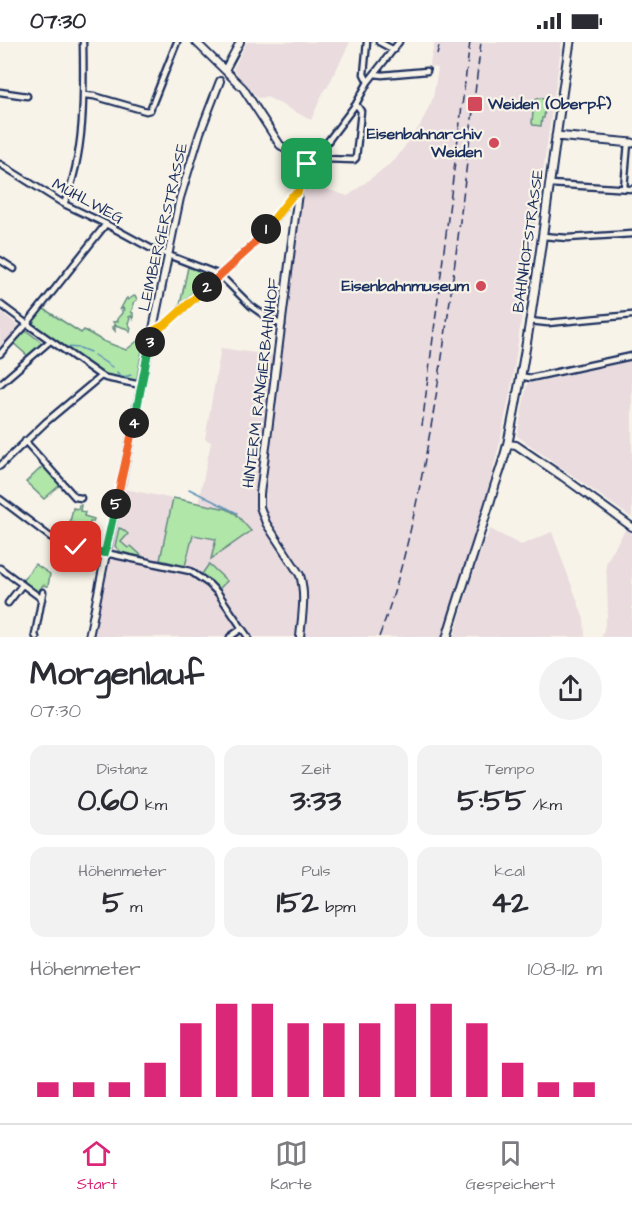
<!DOCTYPE html>
<html lang="de">
<head>
<meta charset="utf-8">
<style>
  body { margin:0; font-family:"Architects Daughter",sans-serif; background:#f2f2f3; color:#2b2b33; height:100vh; display:flex; flex-direction:column; font-size:22px; white-space:nowrap }
  * { box-sizing:border-box; margin:0 }
  p { font-size:20px; color:#7c7c81 }
  .icon { flex:none; width:33px; height:33px; fill:none; stroke:currentColor; stroke-width:2; stroke-linecap:round; stroke-linejoin:round }
  .map { position:relative; height:595px; overflow:hidden }
  .panel { display:flex; flex-direction:column; background:#fff; flex:1 }
  .panel>* { flex:none }
  .pin { position:absolute; display:grid; place-items:center; width:51px; height:51px; color:#fff; margin:-26px; border-radius:12px; box-shadow:0 3px 9px #0006 }
  .km { position:absolute; width:30px; height:30px; margin:-15px; border-radius:50%; background:#222; color:#fff; font-size:16px; line-height:30px; text-align:center }
  .round { display:grid; place-items:center; flex:none; width:63px; height:63px; border-radius:32px; background:#f2f2f3 }
  .overview { display:flex; align-items:center; justify-content:space-between; height:102px; padding:0 30px }
  h1 { font-size:33px; font-weight:700; line-height:45px }
  .stats { display:grid; grid-template-columns:repeat(3,1fr); gap:9px; height:102px; padding:6px 30px }
  .stats div { display:grid; align-content:center; border-radius:15px; background:#f2f2f3; text-align:center }
  .stats b { font-size:30px; font-weight:700 }
  .stats small { font-size:16px; font-weight:400 }
  .stats p { font-size:16px }
  .chart { height:168px; padding:12px 30px }
  .chart p { display:flex; justify-content:space-between }
  .chart svg { width:100%; height:108px; margin-top:6px; stroke:#db2777; stroke-width:6 }
  .status { display:flex; justify-content:space-between; align-items:center; height:42px; padding:0 30px; background:#fff; direction:ltr }
  .status svg { height:16px; fill:currentColor }
  .tab-bar { display:flex; justify-content:space-around; align-items:center; height:84px; border-top:2px solid #e1e1e2; background:#fff; font-size:16px; color:#7c7c81 }
  .tab-bar a { display:grid; justify-items:center; gap:3px }
  .tab-bar .on { color:#db2777 }
  .map>svg:first-child { display:block }
</style>
</head>
<body>
<div class="status"><b>07:30</b><svg viewBox="0 0 49 12"><path d="M0 12V9h3v3zM5 12V6h3v6zM10 12V3h3v9zM15 12V0h3v12zM26 1h20v11H26zM47 4h2v5h-2z"/></svg></div>
<div class="map">
<svg width="632" height="595" viewBox="0 0 632 595">
  <rect width="100%" height="100%" fill="#f7f3e8"/>
  <filter id="ink" filterUnits="userSpaceOnUse"><feTurbulence type="fractalNoise" baseFrequency=".0167" numOctaves="2"/><feDisplacementMap in="SourceGraphic" scale="12" xChannelSelector="R" yChannelSelector="G"/><feConvolveMatrix kernelMatrix="1 2 1 2 8 2 1 2 1" color-interpolation-filters="sRGB"/></filter>
  <g filter="url(#ink)">
    <path fill="#eadbde" d="M 247,0 L 350,0 L 327,46 L 325,46 L 311,78 L 267,55 L 258,56 L 233,27 Z
      M 435,0 L 562,0 L 512,341 L 500,400 L 485,459 L 443,595 L 303,595 L 305,548 L 268,481 L 263,465 L 262,453 L 300,152 L 304,140 L 348,154 L 395,118 L 421,82 L 433,56 L 438,26 L 429,24 Z
      M 0,269 L 20,285 L 19,288 L 0,309 Z
      M 221,306 L 275,314 L 262,403 L 257,460 L 298,534 L 301,549 L 298,595 L 89,595 L 120,446 L 198,462 L 211,400 L 205,397 Z
      M 632,319 L 632,476 L 517,394 L 527,342 Z
      M 626,486 L 632,491 L 632,595 L 602,595 L 608,569 L 606,521 Z
      M 490,487 L 521,503 L 552,490 L 584,577 L 585,595 L 454,595 L 476,521 Z"/>
    <path fill="#b0e6a8" stroke="#668a83" stroke-width="1.5" d="M 539,56 L 546,57 L 544,76 L 542,76 L 541,84 L 533,83 L 532,81 L 534,59 Z
      M 188,225 L 206,231 L 208,235 L 180,263 Z
      M 134,254 L 136,255 L 137,258 L 133,261 L 133,266 L 132,267 L 131,270 L 133,271 L 133,277 L 131,274 L 129,275 L 130,277 L 128,281 L 131,286 L 130,290 L 128,287 L 115,283 L 115,289 L 112,285 L 113,285 L 115,282 L 113,280 L 118,279 L 117,277 L 122,271 L 122,269 L 124,268 L 123,266 L 120,268 L 126,257 L 127,256 L 128,258 Z
      M 41,265 L 81,291 L 84,288 L 103,299 L 126,308 L 140,297 L 144,298 L 136,341 L 106,334 L 95,330 L 29,281 Z
      M 22,290 L 28,290 L 45,303 L 29,315 L 12,300 Z
      M 43,424 L 60,443 L 44,457 L 26,440 Z
      M 173,456 L 227,467 L 236,472 L 251,489 L 211,517 L 216,497 L 193,493 L 185,524 L 160,518 Z
      M 79,463 L 81,463 L 80,469 L 85,470 L 84,474 L 94,477 L 93,480 L 90,480 L 88,486 L 92,487 L 91,491 L 85,490 L 83,498 L 79,497 L 81,486 L 78,486 L 76,496 L 74,496 L 77,482 L 70,480 L 73,466 L 78,467 Z
      M 119,486 L 122,487 L 128,492 L 121,500 L 128,506 L 131,504 L 143,515 L 121,510 L 115,504 Z
      M 35,522 L 50,532 L 48,544 L 43,543 L 37,551 L 22,539 Z
      M 209,522 L 227,539 L 219,547 L 202,532 Z"/>
    <g fill="none" stroke-linecap="round" stroke-linejoin="round">
      <path stroke="#6194b7" stroke-width="1.5" d="M 38,286 L 66,305 L 80,306 L 90,310
        M 94,313 L 112,325
        M 117,330 C 120,335 126,335 131,333
        M 189,447 L 237,471"/>
      <g stroke="#1b2f5e" stroke-width="9">
        <path id="minor" d="M 367,0 L 364,32 L 368,40
          M 379,0 L 394,8
          M 375,32 L 382,33 L 427,29
          M 0,50 L 27,54
          M 84,53 L 94,54 L 146,69 L 150,68 L 177,0
          M 317,113 L 324,117 L 354,118 L 356,116 L 361,69 L 356,62
          M 0,122 L 64,162 L 106,182 L 150,206 L 220,233 L 251,264 L 268,276 L 282,283
          M 310,123 L 356,62 L 368,40 L 399,0
          M 550,142 L 632,147
          M 624,146 L 628,101
          M 64,162 C 85,113 84,53 83,0
          M 542,194 L 568,196 L 632,192
          M 0,218 L 14,227
          M 0,262 L 27,282 L 101,334 L 106,336 L 141,343
          M 529,279 L 548,281 L 632,273
          M 153,289 L 166,282 L 250,206 L 265,190 L 292,155 L 298,151
          M 0,312 L 27,282 L 106,182
          M 520,334 L 530,336 L 632,314
          M 0,342 L 50,299
          M 25,399 L 75,455 L 81,456
          M 0,424 L 46,380 L 101,334
          M 0,457 L 49,494 L 63,502 L 190,529 L 209,542 L 218,551 L 248,595
          M 117,458 L 121,442
          M 0,526 L 42,557
          M 8,561 L 22,543
          M 36,595 L 35,593 L 43,550
          M 230,595 L 241,587"/>
      </g>
      <g stroke="#1b2f5e" stroke-width="10">
        <path id="tertiary" d="M 196,0 L 243,46 L 280,103 L 310,123 L 300,139 L 298,151 L 260,452 L 260,465 L 266,481 L 300,533 C 306,553 302,575 300,595
          M 225,28 L 240,0
          M 508,402 L 516,403 L 563,435 L 632,485
          M 121,442 L 180,156 L 200,91 L 220,39
          M 89,595 L 117,458"/>
      </g>
      <g stroke="#1b2f5e" stroke-width="11">
        <path id="secondary" d="M 556,94 L 632,101
          M 447,595 C 462,544 480,494 495,443 C 500,429 505,414 508,400 C 536,268 549,133 570,0"/>
      </g>
      <use href="#minor" stroke="#f7f3e8" stroke-width="4.5"/>
      <use href="#tertiary" stroke="#f7f3e8" stroke-width="6"/>
      <use href="#secondary" stroke="#f7f3e8" stroke-width="7"/>
      <path stroke="#1b2f5e" stroke-width="1.5" stroke-dasharray="9 4.5" stroke-linecap="butt" d="M 437,13 L 440,0
        M 422,384 L 470,0
        M 379,595 C 405,526 419,451 432,379 C 453,253 466,126 481,0"/>
    </g>
  </g>
  <g fill="none" stroke-linecap="round" stroke-linejoin="round" filter="url(#ink)">
    <g stroke="#fff" stroke-width="12">
      <path id="split-1" d="M 266,187 L 292,154 L 298,150 L 300,139 L 310,123 L 307,122"/>
    </g>
    <g stroke="#fff" stroke-width="12">
      <path id="split-2" d="M 207,245 L 250,206 L 266,187"/>
    </g>
    <g stroke="#fff" stroke-width="12">
      <path id="split-3" d="M 150,300 L 153,289 L 166,282 L 207,245"/>
    </g>
    <g stroke="#fff" stroke-width="12">
      <path id="split-4" d="M 134,381 L 150,300"/>
    </g>
    <g stroke="#fff" stroke-width="12">
      <path id="split-5" d="M 116,462 L 134,381"/>
    </g>
    <g stroke="#fff" stroke-width="12">
      <path id="split-6" d="M 76,505 L 105,511 L 116,462"/>
    </g>
    <use href="#split-1" stroke="#f5b400" stroke-width="8"/>
    <use href="#split-2" stroke="#f0652b" stroke-width="8"/>
    <use href="#split-3" stroke="#f5b400" stroke-width="8"/>
    <use href="#split-4" stroke="#22a559" stroke-width="8"/>
    <use href="#split-5" stroke="#f0652b" stroke-width="8"/>
    <use href="#split-6" stroke="#22a559" stroke-width="8"/>
  </g>
  <g fill="#d1495b" stroke="#f7f3e8" stroke-width="2">
    <rect x="467" y="54" width="16" height="16" rx="3"/>
    <circle cx="494" cy="101" r="6"/>
    <circle cx="481" cy="244" r="6"/>
  </g>
  <g text-anchor="middle" dominant-baseline="central" stroke-width="4.5" stroke-linejoin="round" paint-order="stroke">
    <g font-size="16" font-weight="bold" fill="#1b2f5e" stroke="#f7f3e8" text-anchor="end">
      <text x="488" y="62" text-anchor="start">Weiden (Oberpf)</text>
      <text x="482" y="92">Eisenbahnarchiv<tspan x="482" dy="18">Weiden</tspan></text>
      <text x="469" y="244">Eisenbahnmuseum</text>
    </g>
    <g font-size="16" fill="#1b2f5e" stroke="#f7f3e8">
      <text transform="translate(88 159) rotate(28)">MÜHLWEG</text>
      <text transform="translate(163 185) rotate(-77)">LEIMBERGERSTRASSE</text>
      <text transform="translate(528 199) rotate(-82)">BAHNHOFSTRASSE</text>
      <text transform="translate(261 341) rotate(-83)">HINTERM RANGIERBAHNHOF</text>
    </g>
  </g>
</svg>
<div class="pin" style="left:307px;top:122px;background:#1e9e55"><svg class="icon" aria-label="arrive" viewBox="0 0 24 24"><path d="M6 21V4h12l-3 4 3 4H6"/></svg></div>
<div class="pin" style="left:76px;top:505px;background:#d93025"><svg class="icon" aria-label="check" viewBox="0 0 24 24"><path d="M5 12l5 5 9-10"/></svg></div>
<b class="km" style="left:266px;top:187px">1</b>
<b class="km" style="left:207px;top:245px">2</b>
<b class="km" style="left:150px;top:300px">3</b>
<b class="km" style="left:134px;top:381px">4</b>
<b class="km" style="left:116px;top:462px">5</b>
</div>
<section class="panel">
<div class="overview"><div><h1>Morgenlauf</h1><p>07:30</p></div><a class="round"><svg class="icon" aria-label="share" viewBox="0 0 24 24"><path d="M12 15V3M7 8l5-5 5 5M5 13v7h14v-7"/></svg></a></div>
<div class="stats">
<div><p>Distanz</p><b>0.60<small> km</small></b></div>
<div><p>Zeit</p><b>3:33</b></div>
<div><p>Tempo</p><b>5:55<small> /km</small></b></div>
</div>
<div class="stats">
<div><p>Höhenmeter</p><b>5<small> m</small></b></div>
<div><p>Puls</p><b>152<small> bpm</small></b></div>
<div><p>kcal</p><b>42</b></div>
</div>
<div class="chart"><p><span>Höhenmeter</span>108–112 m</p>
<svg viewBox="0 0 160 44" preserveAspectRatio="none"><path d="M5 44V38M15 44V38M25 44V38M35 44V30M45 44V14M55 44V6M65 44V6M75 44V14M85 44V14M95 44V14M105 44V6M115 44V6M125 44V14M135 44V30M145 44V38M155 44V38"/></svg>
</div>
</section>
<nav class="tab-bar">
<a class="on"><svg class="icon" aria-label="home" viewBox="0 0 24 24"><path d="M3 11l9-7 9 7M6 9v11h12V9"/></svg>Start</a>
<a><svg class="icon" aria-label="map" viewBox="0 0 24 24"><path d="M3 6l6-2 6 2 6-2v14l-6 2-6-2-6 2zM9 4v14M15 6v14"/></svg>Karte</a>
<a><svg class="icon" aria-label="saved" viewBox="0 0 24 24"><path d="M7 4h10v16l-5-4-5 4z"/></svg>Gespeichert</a>
</nav>
</body>
</html>
